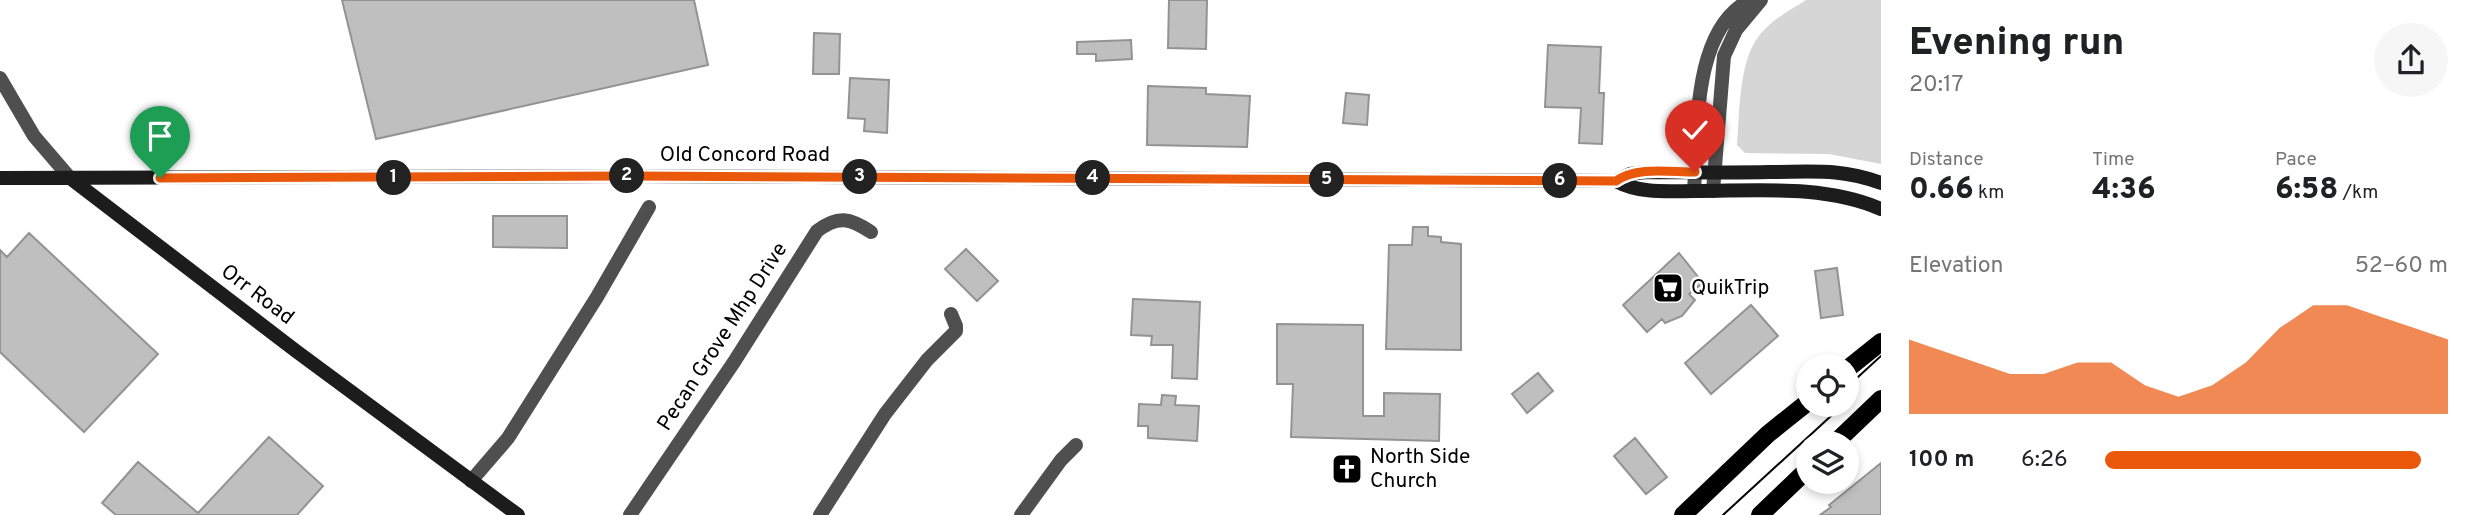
<!DOCTYPE html>
<html lang="en">
<head>
<meta charset="utf-8">
<style>
  body { margin:0; font-family:Overpass,sans-serif; background:#f6f6f6; color:#202124; height:100vh; display:flex; flex-direction:column; font-size:26px; white-space:nowrap }
  * { box-sizing:border-box; margin:0 }
  p { font-size:23px; color:#757577 }
  .icon { flex:none; width:38px; height:38px; fill:none; stroke:currentColor; stroke-width:2; stroke-linecap:round; stroke-linejoin:round }
  .map { position:relative; flex:1; overflow:hidden }
  .sheet { display:flex; flex-direction:column; background:#fff; width:595px }
  .sheet>* { flex:none }
  .tools { position:absolute; left:1796px; top:354px; display:grid; gap:14px }
  .tools a { display:grid; place-items:center; width:63px; height:63px; border-radius:50%; background:#fff; box-shadow:0 4px 10px #0003; font-size:35px }
  .pin { position:absolute; display:grid; place-items:center; width:60px; height:60px; color:#fff; margin:-72px -30px; border-radius:50% 50% 50% 0; rotate:-45deg; box-shadow:0 0 7px #0007 }
  .pin .icon { rotate:45deg }
  .km { position:absolute; width:35px; height:35px; margin:-18px; border-radius:50%; background:#222; color:#fff; font-size:19px; line-height:35px; text-align:center }
  .round { display:grid; place-items:center; flex:none; width:74px; height:74px; border-radius:37px; background:#f6f6f6 }
  .headline { display:flex; align-items:center; justify-content:space-between; height:119px; padding:0 28px }
  h1 { font-size:38px; font-weight:800; line-height:52px }
  .figures { display:grid; grid-template-columns:repeat(3,1fr); gap:10px; height:119px; padding:7px 28px }
  .figures div { display:grid; align-content:center }
  .figures b { font-size:30px; font-weight:800 }
  .figures small { font-size:19px; font-weight:400 }
  .figures p { font-size:19px }
  .chart { height:196px; padding:14px 28px }
  .chart p { display:flex; justify-content:space-between }
  .chart svg { width:100%; height:126px; margin-top:7px; fill:#ea580c; opacity:.7 }
  ul { padding:0 28px; list-style:none; font-size:23px }
  li { display:grid; grid-template-columns:112px 84px 1fr; align-items:center; height:52px }
  li i { height:18px; border-radius:9px; background:#ea580c }
  main { display:flex; flex:1; min-height:0 }
  .map>svg:first-child { display:block }
</style>
</head>
<body>
<main>
<div class="map">
<svg width="1881" height="515" viewBox="0 0 1881 515">
  <rect width="100%" height="100%" fill="#fff"/>
  <path fill="#d6d6d6" d="M 1806,0 L 1881,0 L 1881,164 L 1829,154 L 1745,153 L 1737,145 C 1740,110 1738,54 1765,29 C 1777,17 1792,9 1806,0 Z"/>
  <path fill="#bfbfbf" stroke="#939393" stroke-width="2" d="M 342,0 L 694,0 L 708,65 L 376,139 Z
    M 1169,0 L 1207,0 L 1206,49 L 1168,48 Z
    M 814,33 L 840,34 L 839,74 L 813,74 Z
    M 1131,40 L 1132,59 L 1096,61 L 1096,54 L 1077,54 L 1077,42 Z
    M 1548,45 L 1601,47 L 1599,93 L 1604,93 L 1602,144 L 1579,143 L 1581,108 L 1545,107 Z
    M 850,78 L 889,80 L 887,133 L 864,131 L 865,119 L 848,118 Z
    M 1148,86 L 1206,88 L 1206,94 L 1250,96 L 1247,147 L 1147,145 Z
    M 1346,93 L 1369,95 L 1367,125 L 1343,123 Z
    M 493,216 L 567,216 L 567,248 L 493,247 Z
    M 1413,227 L 1428,227 L 1428,236 L 1441,237 L 1441,242 L 1461,244 L 1461,350 L 1386,349 L 1389,245 L 1412,245 Z
    M 29,233 L 158,354 L 84,432 L 0,352 L 0,250 L 7,257 Z
    M 966,249 L 998,281 L 977,301 L 945,269 Z
    M 1679,253 L 1703,283 L 1689,294 L 1695,300 L 1682,316 L 1665,323 L 1662,319 L 1647,332 L 1623,305 Z
    M 1837,268 L 1843,315 L 1821,318 L 1815,271 Z
    M 1133,299 L 1200,302 L 1197,379 L 1172,378 L 1173,345 L 1151,345 L 1152,336 L 1131,335 Z
    M 1751,305 L 1778,336 L 1711,394 L 1685,363 Z
    M 1277,324 L 1363,325 L 1363,416 L 1384,416 L 1384,393 L 1440,394 L 1439,441 L 1291,437 L 1293,384 L 1277,384 Z
    M 1538,373 L 1553,391 L 1527,413 L 1512,394 Z
    M 1162,395 L 1176,396 L 1175,405 L 1199,406 L 1197,441 L 1148,438 L 1148,426 L 1138,426 L 1139,404 L 1161,405 Z
    M 269,437 L 323,486 L 297,515 L 116,515 L 102,503 L 138,462 L 198,513 Z
    M 1635,438 L 1667,477 L 1646,494 L 1614,456 Z
    M 1881,463 L 1881,515 L 1820,515 L 1831,507 L 1829,505 Z"/>
  <g fill="none" stroke-linecap="round" stroke-linejoin="round">
    <path stroke="#4f4f4f" stroke-width="14" d="M 0,78 L 34,136 L 70,178
      M 1694,191 C 1698,134 1691,30 1750,0
      M 1713,191 L 1724,56 L 1736,30 L 1761,0
      M 471,481 L 508,438 L 597,297 L 649,207
      M 630,515 L 734,362 L 817,231 C 838,215 850,218 871,232
      M 820,515 L 885,414 L 927,360 L 956,331 L 956,326 L 951,314
      M 1021,515 L 1061,460 L 1076,445"/>
    <path stroke="#1c1c1c" stroke-width="14" d="M 0,178 L 629,176 L 1616,181 C 1640,194 1668,191 1695,191 C 1756,191 1824,184 1881,209
      M 70,178 L 296,351 L 518,515
      M 1616,181 L 1630,174 L 1646,172 C 1687,172 1728,173 1769,172 C 1812,172 1840,168 1881,183"/>
    <path stroke="#000" stroke-width="18" d="M 1846,370 L 1881,342
      M 1835,443 L 1881,399
      M 1683,515 L 1768,434 L 1808,402
      M 1760,515 L 1808,469"/>
    <path stroke="#000" stroke-width="2" d="M 1846,388 L 1881,356
      M 1723,515 L 1844,404"/>
  </g>
  <g fill="none" stroke-linecap="round" stroke-linejoin="round">
    <g stroke="#fff" stroke-width="14">
      <path id="route" d="M 160,178 L 629,176 L 1616,181 C 1637,166 1670,172 1695,172"/>
    </g>
    <use href="#route" stroke="#ea580c" stroke-width="9"/>
  </g>
  <defs>
    <g id="supermarket-square" transform="scale(1.575)"><rect x="-9" y="-9" width="18" height="18" rx="4" fill="#000" stroke="#fff"/><path d="M-6-5.5h2.5l.6 2H6L4.5 2H-2.5L-4.4-4H-6ZM-1.5 3.2a1.3 1.3 0 1 0 .1 0ZM3 3.2a1.3 1.3 0 1 0 .1 0Z" fill="#fff"/></g>
    <g id="church-square" transform="scale(1.575)"><rect x="-9" y="-9" width="18" height="18" rx="4" fill="#000" stroke="#fff"/><path d="M-1.2-6h2.4v3.5h3.3v2.4h-3.3V6h-2.4V-.1h-3.3v-2.4h3.3Z" fill="#fff"/></g>
  </defs>
  <g fill-rule="evenodd">
    <use href="#supermarket-square" x="1668" y="288"/>
    <use href="#church-square" x="1347" y="469"/>
  </g>
  <g text-anchor="middle" dominant-baseline="central" stroke-width="5" stroke-linejoin="round" paint-order="stroke">
    <g font-size="21" fill="#000" stroke="#fff">
      <text x="745" y="155">Old Concord Road</text>
      <text transform="translate(257 295) rotate(37)">Orr Road</text>
      <text transform="translate(723 337) rotate(-57)">Pecan Grove Mhp Drive</text>
    </g>
    <g font-size="21" fill="#000" stroke="#fff" text-anchor="start">
      <text x="1691" y="288">QuikTrip</text>
      <text x="1370" y="457">North Side<tspan x="1370" dy="24">Church</tspan></text>
    </g>
  </g>
</svg>
<div class="tools">
<a><svg class="icon" aria-label="locate" viewBox="0 0 24 24"><circle cx="12" cy="12" r="6"/><path d="M12 2v4M12 18v4M2 12h4M18 12h4"/></svg></a>
<a><svg class="icon" aria-label="layers" viewBox="0 0 24 24"><path d="M12 4l9 5-9 5-9-5zM3 14l9 5 9-5"/></svg></a>
</div>
<div class="pin" style="left:160px;top:178px;background:#1e9e55"><svg class="icon" aria-label="arrive" viewBox="0 0 24 24"><path d="M6 21V4h12l-3 4 3 4H6"/></svg></div>
<div class="pin" style="left:1695px;top:172px;background:#d93025"><svg class="icon" aria-label="check" viewBox="0 0 24 24"><path d="M5 12l5 5 9-10"/></svg></div>
<b class="km" style="left:394px;top:178px">1</b>
<b class="km" style="left:627px;top:176px">2</b>
<b class="km" style="left:860px;top:177px">3</b>
<b class="km" style="left:1093px;top:178px">4</b>
<b class="km" style="left:1327px;top:180px">5</b>
<b class="km" style="left:1560px;top:181px">6</b>
</div>
<section class="sheet">
<div class="headline"><div><h1>Evening run</h1><p>20:17</p></div><a class="round"><svg class="icon" aria-label="share" viewBox="0 0 24 24"><path d="M12 15V3M7 8l5-5 5 5M5 13v7h14v-7"/></svg></a></div>
<div class="figures">
<div><p>Distance</p><b>0.66<small> km</small></b></div>
<div><p>Time</p><b>4:36</b></div>
<div><p>Pace</p><b>6:58<small> /km</small></b></div>
</div>
<div class="chart"><p><span>Elevation</span>52–60 m</p>
<svg viewBox="0 0 160 44" preserveAspectRatio="none"><path d="M0 44V18L10 22L20 26L30 30L40 30L50 26L60 26L70 34L80 38L90 34L100 26L110 14L120 6L130 6L140 10L150 14L160 18V44z"/></svg>
</div>
<ul>
<li><b>100 m</b>6:26<i style="width:92%"></i></li>
</ul>
</section>
</main>
</body>
</html>
